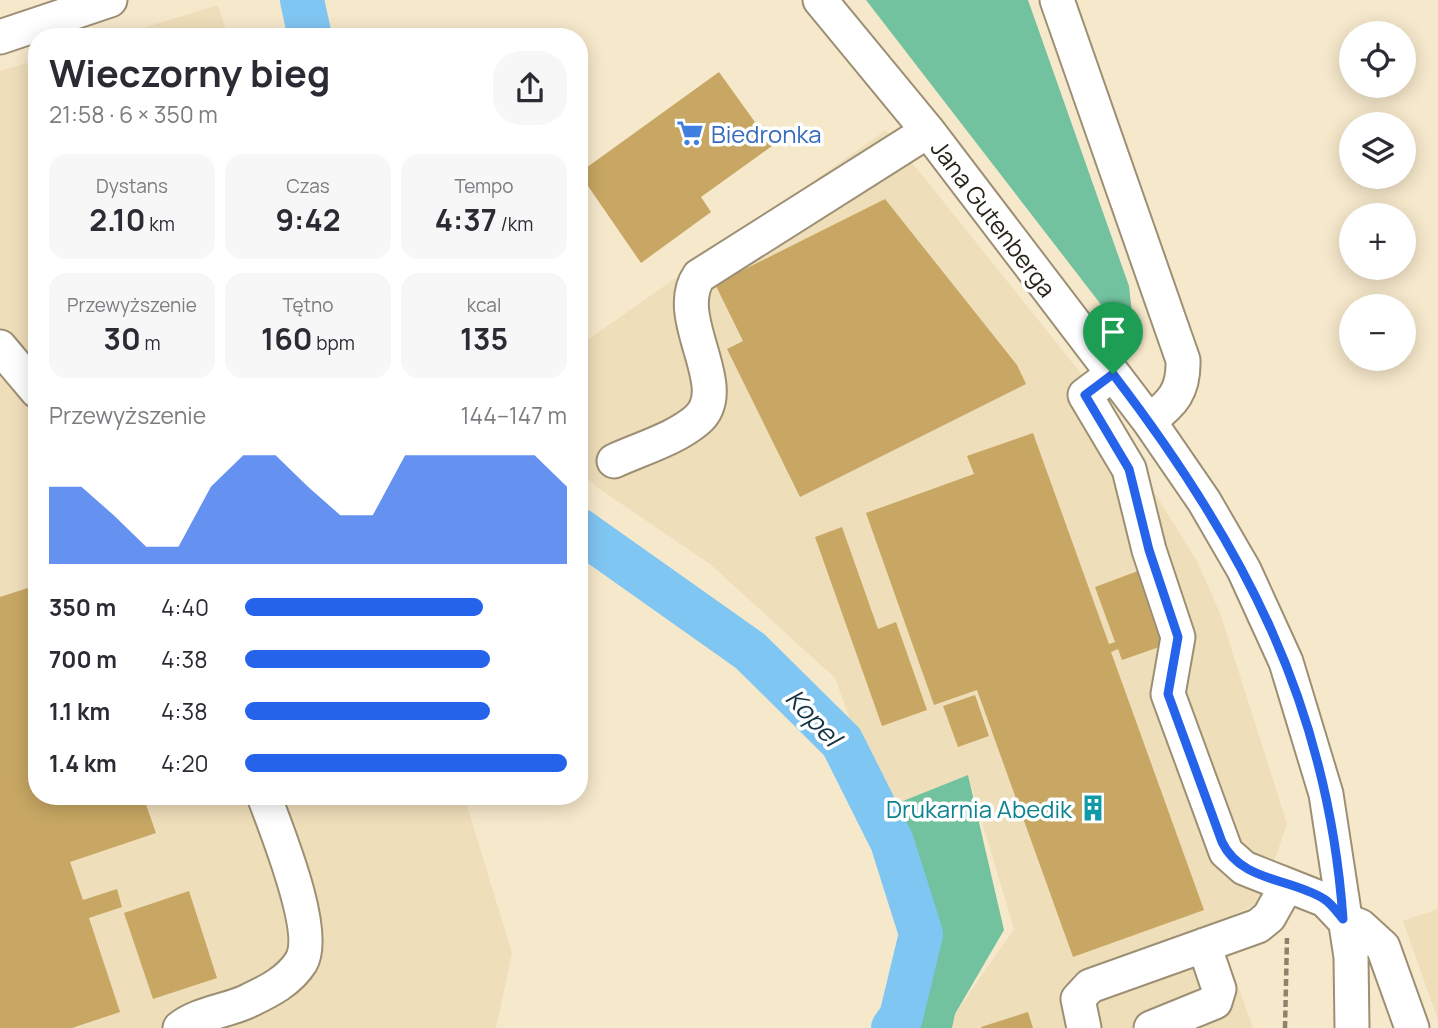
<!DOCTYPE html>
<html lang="pl">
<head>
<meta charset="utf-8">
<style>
  body { margin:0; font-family:Manrope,sans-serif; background:#f7f7f7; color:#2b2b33; height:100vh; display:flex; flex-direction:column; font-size:26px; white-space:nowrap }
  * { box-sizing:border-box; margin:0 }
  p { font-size:23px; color:#7c7c81 }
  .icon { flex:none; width:38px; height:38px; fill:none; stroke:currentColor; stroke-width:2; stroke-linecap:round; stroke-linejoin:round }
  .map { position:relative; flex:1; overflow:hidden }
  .details { position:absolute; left:28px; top:28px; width:560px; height:777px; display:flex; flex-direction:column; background:#fff; border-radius:28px; box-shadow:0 4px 18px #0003 }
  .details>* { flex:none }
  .tools { position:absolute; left:1339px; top:21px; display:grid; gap:14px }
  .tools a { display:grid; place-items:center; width:77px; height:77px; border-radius:50%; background:#fff; box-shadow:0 4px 18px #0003; font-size:35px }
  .pin { position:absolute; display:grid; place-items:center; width:60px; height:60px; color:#fff; margin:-72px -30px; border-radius:50% 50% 50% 0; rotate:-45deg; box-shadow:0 0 7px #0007 }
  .pin .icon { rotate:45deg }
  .round { display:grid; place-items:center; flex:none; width:74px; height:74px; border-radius:28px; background:#f7f7f7 }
  .summary { display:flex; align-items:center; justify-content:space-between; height:119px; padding:0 21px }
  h1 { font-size:38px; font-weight:700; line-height:52px }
  .stats { display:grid; grid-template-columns:repeat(3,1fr); gap:10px; height:119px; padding:7px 21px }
  .stats div { display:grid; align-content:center; border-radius:18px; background:#f7f7f7; text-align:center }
  .stats b { font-size:30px; font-weight:700 }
  .stats small { font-size:19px; font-weight:400 }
  .stats p { font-size:19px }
  .chart { height:196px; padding:14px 21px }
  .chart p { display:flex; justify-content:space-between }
  .chart svg { width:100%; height:126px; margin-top:7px; fill:#2563eb; opacity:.7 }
  ul { padding:0 21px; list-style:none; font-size:23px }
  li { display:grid; grid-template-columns:112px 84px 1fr; align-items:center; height:52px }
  li i { height:18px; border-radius:9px; background:#2563eb }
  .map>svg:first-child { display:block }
</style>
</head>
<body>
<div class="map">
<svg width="1438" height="1028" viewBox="0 0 1438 1028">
  <rect width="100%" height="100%" fill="#f6e8cb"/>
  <path fill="#efdeba" d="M 218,5 L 228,37 L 114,37 Z
    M 37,60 L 37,796 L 464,796 L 512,953 L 496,1028 L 0,1028 L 0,71 Z
    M 886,130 L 1083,376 L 1198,563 L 1221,616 L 1287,824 L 1260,903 L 1215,923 L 1253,1028 L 952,1028 L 955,1014 L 1014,929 L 968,775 L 883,809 L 835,678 L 710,564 L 598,488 L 579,471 L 579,346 Z
    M 1438,909 L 1438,1020 L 1403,921 Z"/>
  <path fill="#72c29f" d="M 866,0 L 1028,0 L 1129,286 L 1136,350 Z
    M 968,775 L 1004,930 L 955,1014 L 952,1028 L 910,1028 L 928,951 L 921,876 L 893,805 Z"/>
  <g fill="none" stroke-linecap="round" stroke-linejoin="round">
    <path stroke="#80c6f3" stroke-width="44" d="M 302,0 L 310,37
      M 579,530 L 750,651 L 842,742 L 892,842 L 921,934 L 901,1017 L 893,1028"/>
  </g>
  <path fill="#c7a763" d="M 719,72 L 772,146 L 701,197 L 711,212 L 641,263 L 579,173 Z
    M 885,199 L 1017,365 L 1026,384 L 800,497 L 727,349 L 743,341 L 715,284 Z
    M 1033,433 L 1109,644 L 1115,642 L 1095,587 L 1138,571 L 1165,645 L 1122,660 L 1118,649 L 1111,652 L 1204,910 L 1073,957 L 977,690 L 934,705 L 866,513 L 974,474 L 967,456 Z
    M 842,527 L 878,629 L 896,622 L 927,710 L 882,726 L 815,537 Z
    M 37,585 L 37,796 L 143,796 L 156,833 L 70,862 L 83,900 L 117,889 L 122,907 L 89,918 L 120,1012 L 72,1028 L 0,1028 L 0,597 Z
    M 975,695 L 989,736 L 958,747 L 943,706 Z
    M 189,891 L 217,978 L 153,999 L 124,913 Z
    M 1028,1012 L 1033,1028 L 982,1028 L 981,1027 Z"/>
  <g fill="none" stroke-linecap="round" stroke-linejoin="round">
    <g stroke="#9c8f74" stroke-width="37">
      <path id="minor" d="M 820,0 L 928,131 L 1149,421 L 1204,501 L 1244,570 L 1286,662 L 1326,794 L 1351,957 L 1352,1028
        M 1057,0 L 1183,360 C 1184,391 1173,403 1149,421
        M 0,37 L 110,0
        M 0,347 L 37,391
        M 1113,374 L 1085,395 L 1129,469 L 1149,550 L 1178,637 L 1168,694 L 1226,852 L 1244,868 L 1287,885
        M 614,461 C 640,449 675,439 697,420 C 735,388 670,318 699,276 L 928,131
        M 180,1028 C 198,1013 229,1011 250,1000 C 269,991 289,981 301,962 C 319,932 276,829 264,796
        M 1084,1028 L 1078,999 L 1090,986 L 1258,926 L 1269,917 L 1287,885 L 1325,900 L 1343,919 L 1360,926 L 1383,947 L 1412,1028
        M 1151,1028 L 1215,1002 L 1219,989 L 1204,945"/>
    </g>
    <path stroke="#8c836f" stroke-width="4.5" stroke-dasharray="7 3.5" stroke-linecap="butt" d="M 1285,1028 L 1287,938"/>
    <use href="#minor" stroke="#fff" stroke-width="33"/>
  </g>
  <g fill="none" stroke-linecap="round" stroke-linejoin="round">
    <g stroke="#fff" stroke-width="14">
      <path id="route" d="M 1113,374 C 1242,542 1328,704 1343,919 C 1337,912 1331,903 1324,899 C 1291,878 1241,882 1222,842 L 1168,694 L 1178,637 L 1149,550 L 1129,469 L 1085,395 Z"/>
    </g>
    <use href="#route" stroke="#2563eb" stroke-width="9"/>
  </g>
  <defs>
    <g id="supermarket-bare" transform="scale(2.1)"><path d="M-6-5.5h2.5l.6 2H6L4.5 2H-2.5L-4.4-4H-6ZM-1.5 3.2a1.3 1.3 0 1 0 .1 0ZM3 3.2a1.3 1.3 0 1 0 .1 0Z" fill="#3f7fe0" stroke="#fff" stroke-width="2.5" paint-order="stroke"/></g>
    <g id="building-bare" transform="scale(2.1)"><path d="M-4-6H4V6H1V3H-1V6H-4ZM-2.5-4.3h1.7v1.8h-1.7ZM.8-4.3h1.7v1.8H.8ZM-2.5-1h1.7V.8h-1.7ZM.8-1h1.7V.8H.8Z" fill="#0f9aa8" stroke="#fff" stroke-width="2.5" paint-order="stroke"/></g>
  </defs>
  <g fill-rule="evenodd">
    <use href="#supermarket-bare" x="690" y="133"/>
    <use href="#building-bare" x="1093" y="808"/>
  </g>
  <g text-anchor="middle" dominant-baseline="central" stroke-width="7" stroke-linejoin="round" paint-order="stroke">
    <g font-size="24" fill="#366cbe" stroke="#fff" text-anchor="start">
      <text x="711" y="133">Biedronka</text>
    </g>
    <g font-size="24" fill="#292419" stroke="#fff">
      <text transform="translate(994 218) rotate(53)">Jana Gutenberga</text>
    </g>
    <g font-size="24" fill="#0d838f" stroke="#fff" text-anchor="end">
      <text x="1072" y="808">Drukarnia Abedik</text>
    </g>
    <g font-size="26" font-style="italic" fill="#133345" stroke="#fff">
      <text transform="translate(814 717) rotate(47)">Kopel</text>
    </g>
  </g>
</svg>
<div class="tools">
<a><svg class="icon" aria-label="locate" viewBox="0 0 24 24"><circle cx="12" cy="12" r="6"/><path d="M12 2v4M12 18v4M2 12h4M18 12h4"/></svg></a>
<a><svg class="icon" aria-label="layers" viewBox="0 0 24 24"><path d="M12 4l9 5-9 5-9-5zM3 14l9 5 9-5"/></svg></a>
<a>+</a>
<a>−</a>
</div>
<div class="pin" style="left:1113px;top:374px;background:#1e9e55"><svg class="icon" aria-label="arrive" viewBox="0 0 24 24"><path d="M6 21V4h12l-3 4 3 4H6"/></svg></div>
<section class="details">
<div class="summary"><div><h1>Wieczorny bieg</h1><p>21:58 · 6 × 350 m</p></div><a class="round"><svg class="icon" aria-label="share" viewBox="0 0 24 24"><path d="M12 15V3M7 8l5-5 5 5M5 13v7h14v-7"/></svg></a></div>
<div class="stats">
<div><p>Dystans</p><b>2.10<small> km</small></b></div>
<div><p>Czas</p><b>9:42</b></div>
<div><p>Tempo</p><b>4:37<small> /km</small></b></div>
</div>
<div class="stats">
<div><p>Przewyższenie</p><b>30<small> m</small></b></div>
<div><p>Tętno</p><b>160<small> bpm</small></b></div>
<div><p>kcal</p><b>135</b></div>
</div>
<div class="chart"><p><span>Przewyższenie</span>144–147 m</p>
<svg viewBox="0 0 160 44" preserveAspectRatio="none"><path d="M0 44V17L10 17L20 27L30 38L40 38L50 17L60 6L70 6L80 17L90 27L100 27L110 6L120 6L130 6L140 6L150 6L160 17V44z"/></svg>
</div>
<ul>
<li><b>350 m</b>4:40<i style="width:74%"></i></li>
<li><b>700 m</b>4:38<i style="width:76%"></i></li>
<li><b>1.1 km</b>4:38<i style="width:76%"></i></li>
<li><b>1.4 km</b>4:20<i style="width:100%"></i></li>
</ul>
</section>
</div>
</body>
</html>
